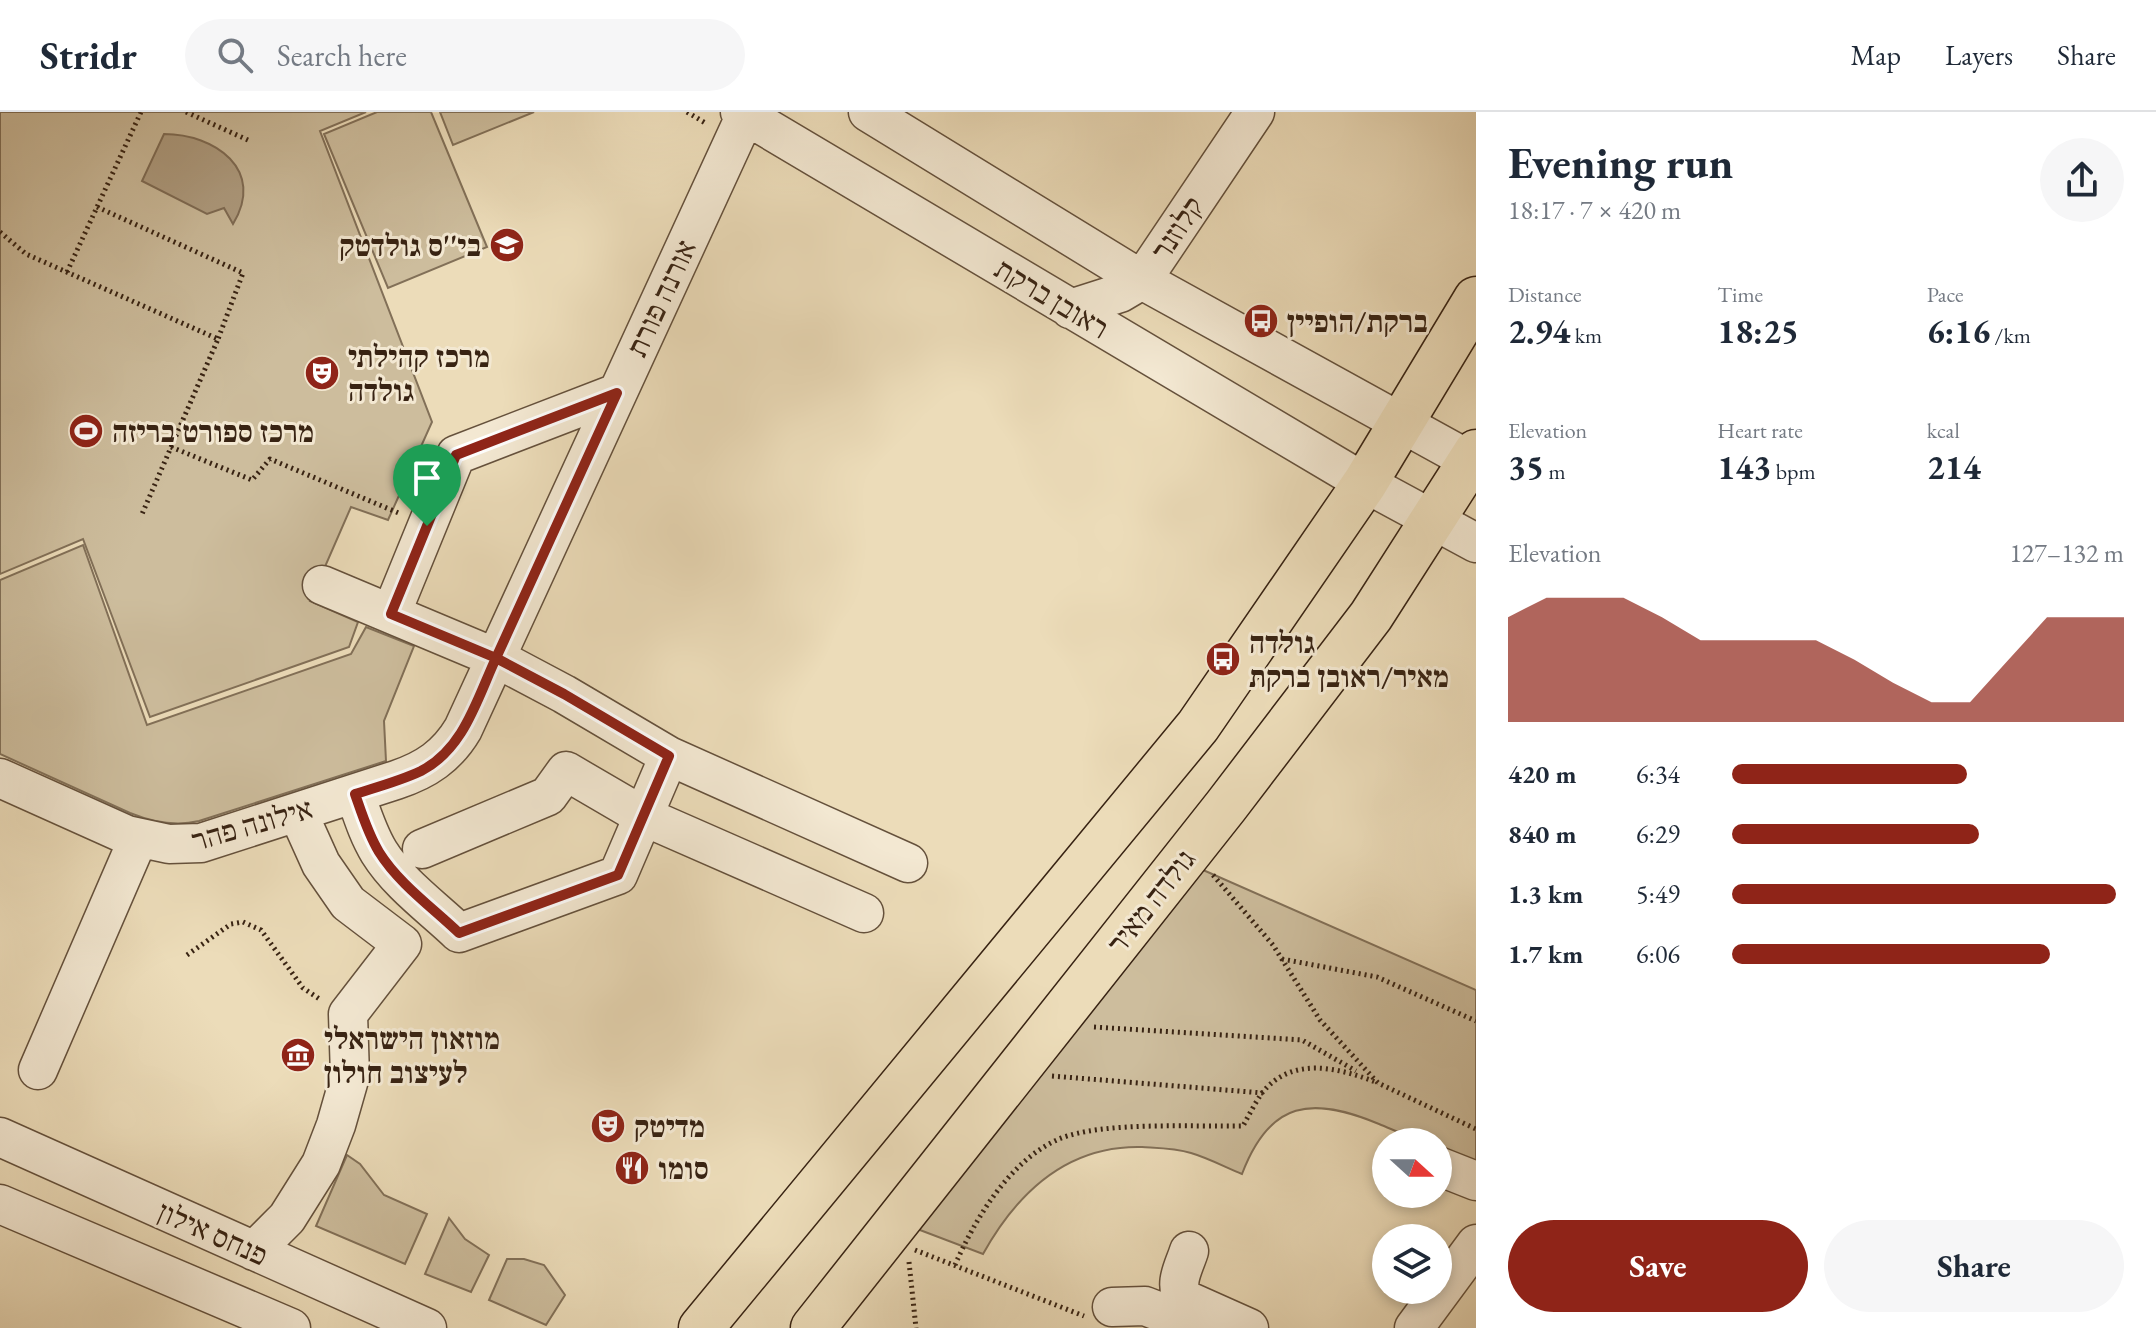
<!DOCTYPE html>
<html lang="en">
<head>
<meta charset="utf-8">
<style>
  body { margin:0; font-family:"EB Garamond","Frank Ruhl Libre",serif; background:#f6f6f7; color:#1f2937; height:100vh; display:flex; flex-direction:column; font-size:30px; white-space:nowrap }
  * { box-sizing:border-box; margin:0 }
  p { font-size:26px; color:#747a83 }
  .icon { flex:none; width:44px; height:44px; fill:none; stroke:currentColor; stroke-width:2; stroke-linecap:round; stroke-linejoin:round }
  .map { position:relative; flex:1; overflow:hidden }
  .panel { display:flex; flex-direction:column; background:#fff; width:680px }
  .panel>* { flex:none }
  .needle { width:52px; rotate:111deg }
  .tools { position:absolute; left:1372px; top:1016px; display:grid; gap:16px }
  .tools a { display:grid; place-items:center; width:80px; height:80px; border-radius:50%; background:#fff; box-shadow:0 4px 12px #0003; font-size:40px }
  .pin { position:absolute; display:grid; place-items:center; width:68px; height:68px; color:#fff; margin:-82px -34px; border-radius:50% 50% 50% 0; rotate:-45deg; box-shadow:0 0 8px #0007 }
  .pin .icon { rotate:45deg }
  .round { display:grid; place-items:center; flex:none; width:84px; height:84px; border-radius:42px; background:#f6f6f7 }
  .summary { display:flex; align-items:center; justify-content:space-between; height:136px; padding:0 32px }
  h1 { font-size:44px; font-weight:700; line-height:60px }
  .figures { display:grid; grid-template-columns:repeat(3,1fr); gap:12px; height:136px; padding:8px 32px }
  .figures div { display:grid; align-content:center }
  .figures b { font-size:34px; font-weight:700 }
  .figures small { font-size:22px; font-weight:400 }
  .figures p { font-size:22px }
  .chart { height:224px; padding:16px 32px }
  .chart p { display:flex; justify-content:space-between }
  .chart svg { width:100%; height:144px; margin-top:8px; fill:#8f2418; opacity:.7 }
  .primary-button { display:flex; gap:16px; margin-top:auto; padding:16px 32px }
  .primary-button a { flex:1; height:92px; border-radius:48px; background:#8f2418; color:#fff; font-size:32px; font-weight:700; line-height:92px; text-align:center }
  .primary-button a+a { background:#f6f6f7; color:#1f2937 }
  ul { padding:0 32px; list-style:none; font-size:26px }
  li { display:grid; grid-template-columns:128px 96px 1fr; align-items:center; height:60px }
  li i { height:20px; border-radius:10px; background:#8f2418 }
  header { display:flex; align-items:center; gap:48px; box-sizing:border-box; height:112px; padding:0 40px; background:#fff; border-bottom:2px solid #e0e1e3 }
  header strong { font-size:38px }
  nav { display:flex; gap:44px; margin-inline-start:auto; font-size:28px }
  .search { width:560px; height:72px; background:#f6f6f7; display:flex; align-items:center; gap:20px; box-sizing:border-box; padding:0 28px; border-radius:44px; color:#747a83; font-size:30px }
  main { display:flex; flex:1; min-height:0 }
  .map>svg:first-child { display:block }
</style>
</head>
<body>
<header>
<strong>Stridr</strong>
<div class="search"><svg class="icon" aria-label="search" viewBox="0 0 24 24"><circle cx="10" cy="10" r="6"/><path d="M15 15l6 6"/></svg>Search here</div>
<nav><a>Map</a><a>Layers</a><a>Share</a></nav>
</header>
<main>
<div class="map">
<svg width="1476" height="1216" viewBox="0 0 1476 1216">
  <rect width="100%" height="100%" fill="#ecdcb9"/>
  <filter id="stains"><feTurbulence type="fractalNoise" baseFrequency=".0025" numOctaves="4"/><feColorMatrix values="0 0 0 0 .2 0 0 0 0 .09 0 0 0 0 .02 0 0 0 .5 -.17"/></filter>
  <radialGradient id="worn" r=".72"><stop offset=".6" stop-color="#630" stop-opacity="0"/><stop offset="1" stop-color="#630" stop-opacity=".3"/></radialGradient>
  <path fill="#cdbd9d" stroke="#827058" stroke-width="2" d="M 0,0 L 366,0 L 320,19 L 432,310 L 388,408 L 351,395 L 310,489 L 358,510 L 349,535 L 150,605 L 83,427 L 0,462 Z
    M 377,0 L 431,0 L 487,135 L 388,176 L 324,22 Z
    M 440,0 L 534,0 L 453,33 Z
    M 83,433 L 147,613 L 351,542 L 366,515 L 414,534 L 384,609 L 386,649 L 199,709 C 175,715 152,710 130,701 L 0,642 L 0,468 Z
    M 1194,754 L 1476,878 L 1476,1052 L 1438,1036 L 1438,1030 C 1417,1030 1399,1020 1379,1012 C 1312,984 1270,988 1242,1062 C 1225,1055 1208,1046 1191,1041 C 1175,1036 1158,1036 1142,1035 C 1067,1033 1017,1081 983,1142 L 912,1115 Z
    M 347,1043 L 360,1052 L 384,1083 L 427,1102 L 405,1152 L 316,1114 Z
    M 449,1106 L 465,1127 L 489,1143 L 471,1180 L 425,1162 Z
    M 507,1147 L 524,1147 L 544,1153 L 565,1183 L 546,1213 L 489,1188 Z"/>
  <path fill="#af9d81" stroke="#7f6c55" stroke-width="2" d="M 164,22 C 215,22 266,58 233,112 L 224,96 L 207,102 L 142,69 Z"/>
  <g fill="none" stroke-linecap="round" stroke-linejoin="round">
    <g stroke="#65513c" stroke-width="41">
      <path id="minor" d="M 740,0 L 1365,371 L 1476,431
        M 868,0 L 1142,168 L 1476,352
        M 1070,197 L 1120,181 L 1142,168 L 1255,0
        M 322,473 L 496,546 L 564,582 L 669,644 L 908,751
        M 391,502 L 456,343 L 617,281
        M 0,666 L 127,723 L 169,732 L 201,731 L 396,668 C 426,658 447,644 463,617 L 747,0
        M 355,682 C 362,702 368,722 379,740 C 399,772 433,796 459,821 L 618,763 L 669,644
        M 422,737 L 548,684 L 566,659 L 643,704 L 864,801
        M 38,958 L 138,727
        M 0,1025 L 427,1216
        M 1438,1054 L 1476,1069
        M 0,1092 L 291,1216
        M 254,1139 L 287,1106 L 321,1052 L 336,1013 L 350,964 L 348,902 L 402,832 L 348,791 L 321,752 L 298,701
        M 1189,1139 C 1184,1155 1173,1172 1184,1187 L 1249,1216
        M 1112,1195 L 1145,1194 L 1202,1216
        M 1414,1216 L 1476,1132"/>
    </g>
    <g stroke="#382313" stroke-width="47">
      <path id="major" d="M 701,1216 L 1198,614 L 1365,371 L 1476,187
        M 813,1216 L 1226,694 L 1371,504 L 1476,340"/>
    </g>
    <path stroke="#382313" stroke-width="5" stroke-dasharray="2 4" stroke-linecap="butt" d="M 186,0 L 250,29
      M 687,0 L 707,12
      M 97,95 L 243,161 L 218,227
      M 0,120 L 26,142 L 218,227 L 142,402
      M 67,160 L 141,0
      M 171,335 L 252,368 L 270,347 L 401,402
      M 1213,763 L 1273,833 L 1320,908 L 1378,971 L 1476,1017
      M 187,843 L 231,812 L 243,810 L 261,818 L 303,876 L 321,888
      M 1282,847 L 1377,865 L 1476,909
      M 1094,915 L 1302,928 L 1356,959
      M 1052,964 L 1263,981
      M 915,1138 L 1084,1204
      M 909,1150 L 916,1216
      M 955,1153 C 975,1107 1010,1048 1059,1027 C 1102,1009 1194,1015 1243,1014 C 1249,1003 1255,991 1262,981 C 1292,943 1340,956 1378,971"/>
    <use href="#minor" stroke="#f3e8d2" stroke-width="38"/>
    <use href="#major" stroke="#ecdcb9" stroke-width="44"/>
  </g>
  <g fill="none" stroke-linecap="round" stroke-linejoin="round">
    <g stroke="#fff" stroke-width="16">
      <path id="route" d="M 427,414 L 391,502 L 496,546 C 477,587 464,637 421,659 C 400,669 377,675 355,682 C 362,702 368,722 379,740 C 399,772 433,796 459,821 L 618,763 L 669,644 L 564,582 L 496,546 L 617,281 L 456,343 L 427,414"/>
    </g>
    <use href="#route" stroke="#8f2418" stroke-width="10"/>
  </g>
  <defs>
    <g id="school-disc" transform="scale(1.8)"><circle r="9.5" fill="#8f2418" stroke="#f3e8d2"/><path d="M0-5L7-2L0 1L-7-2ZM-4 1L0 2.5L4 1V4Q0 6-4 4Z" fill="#fff"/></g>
    <g id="bus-disc" transform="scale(1.8)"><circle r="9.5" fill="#8f2418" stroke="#f3e8d2"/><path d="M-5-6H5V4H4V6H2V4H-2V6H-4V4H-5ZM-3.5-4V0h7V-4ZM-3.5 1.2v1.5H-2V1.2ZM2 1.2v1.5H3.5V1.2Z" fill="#fff"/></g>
    <g id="theatre-disc" transform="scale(1.8)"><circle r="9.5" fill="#8f2418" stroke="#f3e8d2"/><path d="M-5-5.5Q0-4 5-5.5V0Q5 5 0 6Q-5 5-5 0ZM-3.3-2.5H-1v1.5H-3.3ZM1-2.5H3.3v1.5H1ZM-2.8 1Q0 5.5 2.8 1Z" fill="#fff"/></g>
    <g id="stadium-disc" transform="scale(1.8)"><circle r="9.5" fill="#8f2418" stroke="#f3e8d2"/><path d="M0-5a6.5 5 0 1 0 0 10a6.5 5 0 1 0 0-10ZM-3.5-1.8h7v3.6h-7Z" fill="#fff"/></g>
    <g id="museum-disc" transform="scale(1.8)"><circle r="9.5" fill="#8f2418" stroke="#f3e8d2"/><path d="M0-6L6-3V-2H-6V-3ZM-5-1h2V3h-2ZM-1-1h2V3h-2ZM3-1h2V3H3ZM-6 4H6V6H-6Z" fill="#fff"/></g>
    <g id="restaurant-disc" transform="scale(1.8)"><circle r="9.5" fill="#8f2418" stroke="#f3e8d2"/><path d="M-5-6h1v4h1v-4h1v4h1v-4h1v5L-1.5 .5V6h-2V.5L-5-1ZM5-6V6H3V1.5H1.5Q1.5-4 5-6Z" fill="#fff"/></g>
  </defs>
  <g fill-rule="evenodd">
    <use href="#school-disc" x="507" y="133"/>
    <use href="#bus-disc" x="1261" y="209"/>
    <use href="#theatre-disc" x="322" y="261"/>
    <use href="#stadium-disc" x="86" y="319"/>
    <use href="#bus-disc" x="1223" y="547"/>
    <use href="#museum-disc" x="298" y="943"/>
    <use href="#theatre-disc" x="608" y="1014"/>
    <use href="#restaurant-disc" x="632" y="1056"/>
  </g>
  <g text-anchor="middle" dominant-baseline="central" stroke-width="6" stroke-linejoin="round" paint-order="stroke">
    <g font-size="30" fill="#382313" stroke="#f3e8d2">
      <text transform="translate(1177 116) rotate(-56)">קלוזנר</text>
      <text transform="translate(661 186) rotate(-65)">אורנה פורת</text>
      <text transform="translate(1052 186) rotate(31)">ראובן ברקת</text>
      <text transform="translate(252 712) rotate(-16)">אילונה פהר</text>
      <text transform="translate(1151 789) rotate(-52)">גולדה מאיר</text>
      <text transform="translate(213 1121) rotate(24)">פנחס אילון</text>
    </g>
    <g font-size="30" font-weight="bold" fill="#382313" stroke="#f3e8d2" text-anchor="start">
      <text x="481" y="133" text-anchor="end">בי''ס גולדטק</text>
      <text x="1287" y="209">ברקת/הופיין</text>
      <text x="348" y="244">מרכז קהילתי<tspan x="348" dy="34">גולדה</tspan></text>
      <text x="112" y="319">מרכז ספורט בריזה</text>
      <text x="1249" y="530">גולדה<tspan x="1249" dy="34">מאיר/ראובן ברקת</tspan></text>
      <text x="324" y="926">מוזאון הישראלי<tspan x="324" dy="34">לעיצוב חולון</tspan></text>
      <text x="634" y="1014">מדיטק</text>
      <text x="658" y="1056">סומו</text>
    </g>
  </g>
  <rect width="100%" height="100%" filter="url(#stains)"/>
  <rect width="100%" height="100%" fill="url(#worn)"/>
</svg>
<div class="tools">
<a><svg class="needle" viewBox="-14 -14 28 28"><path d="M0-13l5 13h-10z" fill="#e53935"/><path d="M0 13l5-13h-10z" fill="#747a83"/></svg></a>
<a><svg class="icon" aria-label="layers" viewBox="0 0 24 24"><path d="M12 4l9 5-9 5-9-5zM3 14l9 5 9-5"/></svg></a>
</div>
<div class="pin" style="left:427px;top:414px;background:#1e9e55"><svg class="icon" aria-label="arrive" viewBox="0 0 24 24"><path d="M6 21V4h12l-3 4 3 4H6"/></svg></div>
</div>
<section class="panel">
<div class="summary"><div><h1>Evening run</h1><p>18:17 · 7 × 420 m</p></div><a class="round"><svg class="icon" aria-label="share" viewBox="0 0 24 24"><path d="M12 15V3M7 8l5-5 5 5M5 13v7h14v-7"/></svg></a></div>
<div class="figures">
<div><p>Distance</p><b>2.94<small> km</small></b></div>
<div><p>Time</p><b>18:25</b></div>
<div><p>Pace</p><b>6:16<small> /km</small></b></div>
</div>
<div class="figures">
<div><p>Elevation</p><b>35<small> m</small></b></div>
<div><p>Heart rate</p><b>143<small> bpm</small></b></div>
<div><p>kcal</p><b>214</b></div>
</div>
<div class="chart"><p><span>Elevation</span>127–132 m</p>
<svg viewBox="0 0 160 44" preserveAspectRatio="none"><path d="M0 44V12L10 6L20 6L30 6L40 12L50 19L60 19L70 19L80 19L90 25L100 32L110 38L120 38L130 25L140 12L150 12L160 12V44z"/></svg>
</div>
<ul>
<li><b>420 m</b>6:34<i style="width:60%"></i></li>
<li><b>840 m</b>6:29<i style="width:63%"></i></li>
<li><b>1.3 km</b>5:49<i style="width:98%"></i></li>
<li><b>1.7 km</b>6:06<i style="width:81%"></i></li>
</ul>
<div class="primary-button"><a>Save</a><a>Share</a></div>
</section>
</main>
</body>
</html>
